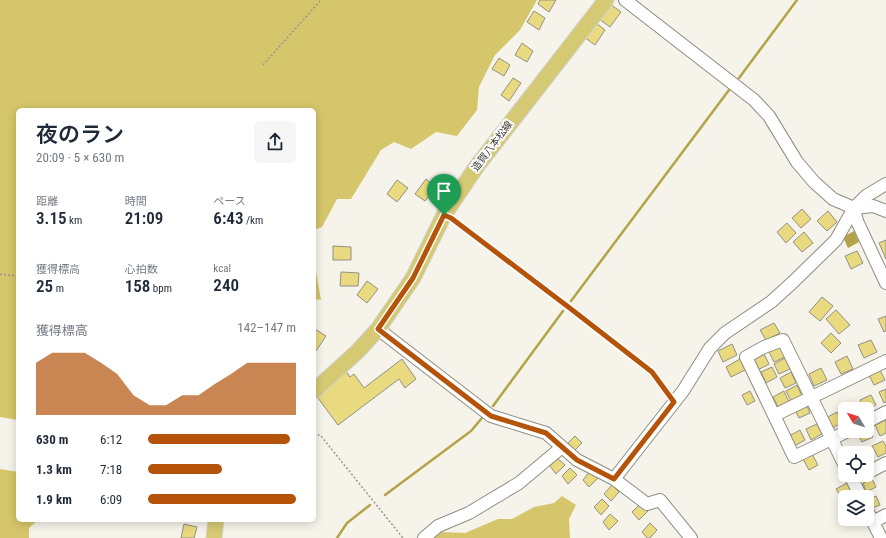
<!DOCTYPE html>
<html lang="ja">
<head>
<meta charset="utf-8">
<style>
  body { margin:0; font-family:"Roboto Condensed","Noto Sans JP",sans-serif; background:#f6f6f7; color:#1f2937; height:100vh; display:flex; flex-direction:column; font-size:15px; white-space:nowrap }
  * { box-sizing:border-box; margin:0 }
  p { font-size:13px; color:#747a83 }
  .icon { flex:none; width:22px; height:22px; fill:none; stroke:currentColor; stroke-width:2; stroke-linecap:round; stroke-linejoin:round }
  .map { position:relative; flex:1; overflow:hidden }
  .side { position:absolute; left:16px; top:108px; width:300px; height:414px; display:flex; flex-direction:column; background:#fff; border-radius:6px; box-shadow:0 2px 10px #0003 }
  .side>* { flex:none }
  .needle { width:26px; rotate:309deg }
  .tools { position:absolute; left:838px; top:402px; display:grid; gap:8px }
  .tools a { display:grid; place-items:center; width:36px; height:36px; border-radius:6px; background:#fff; box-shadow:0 2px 10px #0003; font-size:20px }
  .pin { position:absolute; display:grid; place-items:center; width:34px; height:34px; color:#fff; margin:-41px -17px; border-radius:50% 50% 50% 0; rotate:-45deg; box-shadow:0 0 4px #0007 }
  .pin .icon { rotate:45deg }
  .round { display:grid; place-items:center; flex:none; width:42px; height:42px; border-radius:6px; background:#f6f6f7 }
  .headline { display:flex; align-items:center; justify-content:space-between; height:68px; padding:0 20px }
  h1 { font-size:22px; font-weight:600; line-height:30px }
  .figures { display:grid; grid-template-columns:repeat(3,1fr); gap:6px; height:68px; padding:4px 20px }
  .figures div { display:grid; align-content:center }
  .figures b { font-size:17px; font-weight:600 }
  .figures small { font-size:11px; font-weight:400 }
  .figures p { font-size:11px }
  .chart { height:112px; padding:8px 20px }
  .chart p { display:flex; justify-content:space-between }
  .chart svg { width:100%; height:72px; margin-top:4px; fill:#b45309; opacity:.7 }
  ul { padding:0 20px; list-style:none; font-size:13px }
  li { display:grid; grid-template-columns:64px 48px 1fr; align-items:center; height:30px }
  li i { height:10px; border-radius:5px; background:#b45309 }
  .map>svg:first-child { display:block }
</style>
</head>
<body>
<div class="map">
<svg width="886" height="538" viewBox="0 0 886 538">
  <rect width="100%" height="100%" fill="#f6f4ea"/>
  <path fill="#d5c66b" d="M 0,0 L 537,0 L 520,30 L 495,55 L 479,87 L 477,110 L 457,136 L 436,132 L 411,149 L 394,142 L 381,150 L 351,199 L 337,199 L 322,227 L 314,230 L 314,110 L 18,110 L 18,420 L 0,417 Z
    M 314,269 L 316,271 L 321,300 L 314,299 Z
    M 0,469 L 18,472 L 18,520 L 38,520 L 29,528 L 29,538 L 0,538 Z
    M 562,496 L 576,505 L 569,519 L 570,538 L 433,538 L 441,532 L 465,533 L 498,519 L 512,519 L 534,507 L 554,503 Z"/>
  <path fill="#b3a449" d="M 854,231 L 859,242 L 848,248 L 843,237 Z"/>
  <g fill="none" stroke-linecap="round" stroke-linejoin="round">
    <path stroke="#b3a449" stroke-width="2.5" d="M 739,78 L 797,0
      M 571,301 L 729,90
      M 493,406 L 563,311
      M 385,495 L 471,431 L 482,418
      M 337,538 L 347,523 L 370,505"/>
  </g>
  <path fill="#e9da7f" stroke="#919086" d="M 540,0 L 556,0 L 549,12 L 538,4 Z
    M 610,4 L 621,12 L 610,27 L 599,19 Z
    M 534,11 L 545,18 L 539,30 L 527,22 Z
    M 595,22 L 605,30 L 595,45 L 584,37 Z
    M 522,43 L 533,51 L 527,62 L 515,55 Z
    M 499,58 L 510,65 L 504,76 L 492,69 Z
    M 513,78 L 521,83 L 509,101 L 501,95 Z
    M 426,179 L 436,187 L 425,201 L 415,194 Z
    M 397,180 L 408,188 L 397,202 L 387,194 Z
    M 802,209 L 811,219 L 801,228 L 792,218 Z
    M 828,211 L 837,222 L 827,231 L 817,221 Z
    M 787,223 L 796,233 L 786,243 L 777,232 Z
    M 804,232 L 813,243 L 802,252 L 793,242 Z
    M 886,240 L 886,259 L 879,243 Z
    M 333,246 L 351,247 L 351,260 L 333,260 Z
    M 857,251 L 863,263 L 851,269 L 845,256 Z
    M 341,272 L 359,273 L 358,286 L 340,286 Z
    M 367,281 L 378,289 L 367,303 L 357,295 Z
    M 822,297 L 833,306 L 820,321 L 809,312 Z
    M 836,310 L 850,325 L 839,334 L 826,319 Z
    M 886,316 L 886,331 L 884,332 L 878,319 Z
    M 774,323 L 780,333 L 766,340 L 760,330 Z
    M 315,329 L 326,336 L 316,351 L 314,349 Z
    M 831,333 L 841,343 L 831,353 L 821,343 Z
    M 871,340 L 877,352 L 864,358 L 858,345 Z
    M 732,344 L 737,355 L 723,362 L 718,351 Z
    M 780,346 L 785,357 L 774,362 L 769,352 Z
    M 764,354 L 769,364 L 758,370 L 753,359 Z
    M 847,356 L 853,369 L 841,374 L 835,362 Z
    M 785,358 L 790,369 L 779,374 L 774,364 Z
    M 402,359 L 416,379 L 405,388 L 399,379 L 338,425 L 315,394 L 346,371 L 350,377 L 354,374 L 364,388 Z
    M 740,359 L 745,370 L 731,377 L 726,367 Z
    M 772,367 L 777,377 L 766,383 L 761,372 Z
    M 821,368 L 827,380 L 814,386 L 809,374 Z
    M 880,370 L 885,380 L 874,385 L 869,375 Z
    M 791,372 L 796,383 L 785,388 L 780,378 Z
    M 797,385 L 802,396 L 791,401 L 786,391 Z
    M 886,389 L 886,402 L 884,403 L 879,392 Z
    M 750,391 L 755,401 L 747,405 L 742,395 Z
    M 784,391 L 789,402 L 778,407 L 773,397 Z
    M 871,395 L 876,405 L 867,410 L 864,409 L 860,400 Z
    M 807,406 L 810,413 L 799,418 L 796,412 Z
    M 850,406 L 851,409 L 845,409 L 845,417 L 843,418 L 840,411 Z
    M 837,412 L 842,423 L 832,428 L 826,418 Z
    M 886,420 L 886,433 L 880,436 L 875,425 Z
    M 817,424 L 822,434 L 811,440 L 806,429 Z
    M 867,426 L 873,437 L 862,442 L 856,432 L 867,431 Z
    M 800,430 L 805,440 L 794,446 L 789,436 Z
    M 575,436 L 582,443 L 573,452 L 567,444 Z
    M 883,441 L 886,446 L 886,453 L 878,457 L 872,446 Z
    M 869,448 L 874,458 L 867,462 L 867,453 L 858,453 Z
    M 812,454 L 818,465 L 809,470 L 803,459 Z
    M 557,458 L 565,465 L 556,474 L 550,466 Z
    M 570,468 L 577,475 L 568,484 L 562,476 Z
    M 590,471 L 598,478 L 589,487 L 583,480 Z
    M 872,479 L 876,487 L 866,492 L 863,483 Z
    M 847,483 L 853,493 L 842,499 L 836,489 Z
    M 612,485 L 619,492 L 611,501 L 604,494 Z
    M 876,496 L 880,505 L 870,509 L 867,500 Z
    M 602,499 L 609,506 L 601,515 L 594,507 Z
    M 640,504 L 648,511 L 639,520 L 632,512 Z
    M 610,514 L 618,521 L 609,530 L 603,522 Z
    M 650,523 L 657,530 L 650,538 L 647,538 L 642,532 Z
    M 184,524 L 197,527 L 194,538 L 181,538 Z"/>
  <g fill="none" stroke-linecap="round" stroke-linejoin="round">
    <g stroke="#8e8d83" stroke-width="14">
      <path id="minor" d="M 625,0 L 754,100 L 769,116 L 797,162 L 814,182 L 833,199 L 854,208 L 873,206 L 886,211
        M 854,208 L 857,221 L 886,283
        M 378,329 L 491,416 L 546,433 L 577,460 L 614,479 L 647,504 L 660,500 L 691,538
        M 775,415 L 886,361
        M 867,422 L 886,412
        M 845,466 L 783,340 L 764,347 L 746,357 L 794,457 L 848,431
        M 867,473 L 886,463
        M 850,475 L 861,497
        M 614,479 L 683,391 L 710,348 L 725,333 L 771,302 L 793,282 L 836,240 L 854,208 L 866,196 L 886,184
        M 867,510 L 881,538
        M 873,522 L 886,515
        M 424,538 L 438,526 L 469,513 L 519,483 L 562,447"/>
    </g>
    <g stroke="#d3d3d2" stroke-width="17">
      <path id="major" d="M 314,391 L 358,351 L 378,329 L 413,278 L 444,215 L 477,166 L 606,0
        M 214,538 L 216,520"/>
    </g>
    <path stroke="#989690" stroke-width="1.5" stroke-dasharray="2 2" stroke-linecap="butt" d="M 263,65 L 321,0
      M 454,221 L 571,309 L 652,372 L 668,394
      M 0,274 L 18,276
      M 314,433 L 321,436 L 403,538"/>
    <use href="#minor" stroke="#fff" stroke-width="12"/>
    <use href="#major" stroke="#d5c974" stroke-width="15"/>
  </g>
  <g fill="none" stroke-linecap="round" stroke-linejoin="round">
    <g stroke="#fff" stroke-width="8">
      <path id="route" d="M 444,215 L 451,218 L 571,309 L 652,372 L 674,402 L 614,479 L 577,460 L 546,433 L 491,416 L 378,329 L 413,278 Z"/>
    </g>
    <use href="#route" stroke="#b45309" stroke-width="5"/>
  </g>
  <g text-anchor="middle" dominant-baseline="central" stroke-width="4" stroke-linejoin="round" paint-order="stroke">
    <g font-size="10" fill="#383734" stroke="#fff">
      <text transform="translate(492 146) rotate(-53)">造賀八本松線</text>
    </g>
  </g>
</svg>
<div class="tools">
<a><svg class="needle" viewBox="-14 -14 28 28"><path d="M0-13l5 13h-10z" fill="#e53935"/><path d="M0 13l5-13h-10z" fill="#747a83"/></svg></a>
<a><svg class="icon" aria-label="locate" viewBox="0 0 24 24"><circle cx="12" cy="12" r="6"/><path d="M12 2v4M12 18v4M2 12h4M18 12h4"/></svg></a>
<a><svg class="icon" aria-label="layers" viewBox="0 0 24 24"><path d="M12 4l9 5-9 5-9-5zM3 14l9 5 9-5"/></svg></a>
</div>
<div class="pin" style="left:444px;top:215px;background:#1e9e55"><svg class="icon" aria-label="arrive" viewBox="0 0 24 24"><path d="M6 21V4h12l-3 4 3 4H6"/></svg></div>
<section class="side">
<div class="headline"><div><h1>夜のラン</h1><p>20:09 · 5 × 630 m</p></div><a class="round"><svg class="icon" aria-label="share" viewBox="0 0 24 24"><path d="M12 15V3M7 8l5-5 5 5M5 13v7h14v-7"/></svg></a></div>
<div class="figures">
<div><p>距離</p><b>3.15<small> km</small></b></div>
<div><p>時間</p><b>21:09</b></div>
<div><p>ペース</p><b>6:43<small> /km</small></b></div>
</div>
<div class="figures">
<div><p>獲得標高</p><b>25<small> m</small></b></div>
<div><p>心拍数</p><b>158<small> bpm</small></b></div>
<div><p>kcal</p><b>240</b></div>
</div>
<div class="chart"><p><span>獲得標高</span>142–147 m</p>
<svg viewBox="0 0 160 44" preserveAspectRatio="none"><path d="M0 44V12L10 6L20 6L30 6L40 12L50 19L60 32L70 38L80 38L90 32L100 32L110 25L120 19L130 12L140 12L150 12L160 12V44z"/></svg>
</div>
<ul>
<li><b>630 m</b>6:12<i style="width:96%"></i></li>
<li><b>1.3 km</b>7:18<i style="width:50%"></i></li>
<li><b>1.9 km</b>6:09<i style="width:100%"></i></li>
</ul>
</section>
</div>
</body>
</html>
